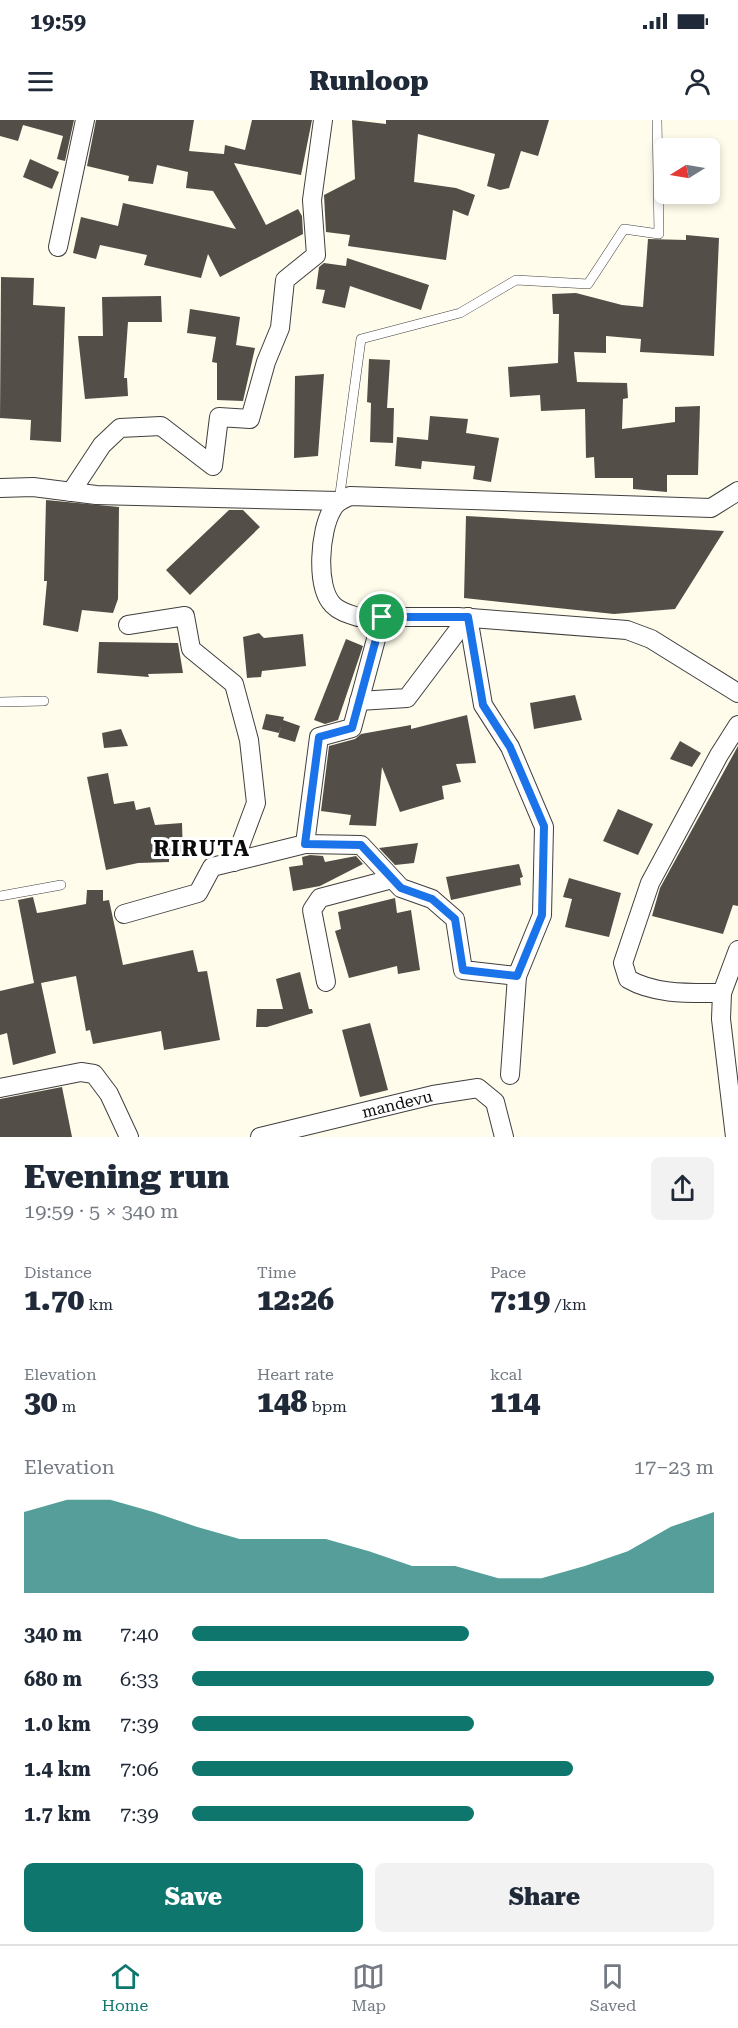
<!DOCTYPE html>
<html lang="en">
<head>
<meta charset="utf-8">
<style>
  body { margin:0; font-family:"Roboto Serif",serif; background:#f2f2f3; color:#1f2937; height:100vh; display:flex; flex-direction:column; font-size:22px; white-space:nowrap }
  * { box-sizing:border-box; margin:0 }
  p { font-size:20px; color:#747a83 }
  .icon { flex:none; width:33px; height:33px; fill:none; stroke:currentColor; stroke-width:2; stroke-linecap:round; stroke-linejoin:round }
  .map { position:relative; height:1017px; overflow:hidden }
  .panel { display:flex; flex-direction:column; background:#fff; flex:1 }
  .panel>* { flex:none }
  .needle { width:39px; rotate:259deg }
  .controls { position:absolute; left:654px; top:18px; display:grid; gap:12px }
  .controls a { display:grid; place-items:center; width:66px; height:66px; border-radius:9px; background:#fff; box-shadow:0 3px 9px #0003; font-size:30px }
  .pin { position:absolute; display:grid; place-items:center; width:51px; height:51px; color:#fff; margin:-26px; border:3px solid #fff; border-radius:50%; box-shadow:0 2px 6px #0007 }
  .round { display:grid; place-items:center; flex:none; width:63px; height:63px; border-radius:9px; background:#f2f2f3 }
  .head { display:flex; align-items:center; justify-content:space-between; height:102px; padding:0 24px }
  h1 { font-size:33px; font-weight:800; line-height:45px }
  .figures { display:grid; grid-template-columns:repeat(3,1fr); gap:9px; height:102px; padding:6px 24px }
  .figures div { display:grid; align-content:center }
  .figures b { font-size:30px; font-weight:800 }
  .figures small { font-size:16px; font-weight:400 }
  .figures p { font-size:16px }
  .chart { height:168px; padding:12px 24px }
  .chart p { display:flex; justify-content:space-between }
  .chart svg { width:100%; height:108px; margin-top:6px; fill:#0f766e; opacity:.7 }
  .primary-button { display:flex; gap:12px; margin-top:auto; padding:12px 24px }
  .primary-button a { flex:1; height:69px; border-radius:9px; background:#0f766e; color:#fff; font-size:24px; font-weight:800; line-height:69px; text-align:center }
  .primary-button a+a { background:#f2f2f3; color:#1f2937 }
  ul { padding:0 24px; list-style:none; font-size:20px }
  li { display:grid; grid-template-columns:96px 72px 1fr; align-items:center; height:45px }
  li i { height:15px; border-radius:8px; background:#0f766e }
  .status { display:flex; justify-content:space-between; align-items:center; height:42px; padding:0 30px; background:#fff; direction:ltr }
  .status svg { height:16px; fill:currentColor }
  header { display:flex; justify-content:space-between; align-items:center; height:78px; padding:0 24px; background:#fff; font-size:27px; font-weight:800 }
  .tabs { display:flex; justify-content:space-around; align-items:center; height:84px; border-top:2px solid #e0e1e3; background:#fff; font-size:16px; color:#747a83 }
  .tabs a { display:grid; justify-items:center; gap:3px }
  .tabs .selected { color:#0f766e }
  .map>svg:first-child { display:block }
</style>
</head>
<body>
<div class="status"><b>19:59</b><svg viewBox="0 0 49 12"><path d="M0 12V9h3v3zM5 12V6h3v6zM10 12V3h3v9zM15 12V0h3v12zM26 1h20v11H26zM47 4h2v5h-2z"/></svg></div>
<header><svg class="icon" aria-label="menu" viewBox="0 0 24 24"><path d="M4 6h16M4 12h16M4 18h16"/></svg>Runloop<svg class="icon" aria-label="person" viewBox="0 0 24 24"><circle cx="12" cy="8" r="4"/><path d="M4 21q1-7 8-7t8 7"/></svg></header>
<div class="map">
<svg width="738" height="1017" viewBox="0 0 738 1017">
  <rect width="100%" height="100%" fill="#fffceb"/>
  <path fill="#544e48" d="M 0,0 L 74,0 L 65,41 L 57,39 L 63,16 L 23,5 L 18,21 L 0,16 Z
    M 96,0 L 194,0 L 189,31 L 224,34 L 225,25 L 245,30 L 252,0 L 312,0 L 301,55 L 234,43 L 266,105 L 298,89 L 302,96 L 303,114 L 220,157 L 208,134 L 201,158 L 144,145 L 147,135 L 100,125 L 96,139 L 73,133 L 81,97 L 118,106 L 123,83 L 236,109 L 213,71 L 186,68 L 188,52 L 157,45 L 153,64 L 128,61 L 129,56 L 87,46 Z
    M 352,0 L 386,4 L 386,0 L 549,0 L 538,36 L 521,31 L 509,68 L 500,70 L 487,66 L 495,34 L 418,14 L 414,62 L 456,68 L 475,75 L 468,96 L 453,90 L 446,140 L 348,126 L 350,115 L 326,112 L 324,75 L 355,59 Z
    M 30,39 L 59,52 L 52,69 L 23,57 Z
    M 686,115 L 719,118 L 714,236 L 640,232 L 641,219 L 606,216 L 606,233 L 574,232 L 577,262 L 627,263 L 628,278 L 623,279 L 622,309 L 675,302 L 675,287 L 700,286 L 698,355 L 667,355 L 667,372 L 633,369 L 633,358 L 595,358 L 594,337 L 586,338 L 585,289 L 541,291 L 540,275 L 510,277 L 508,247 L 558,243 L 559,194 L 553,194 L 552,174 L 576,173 L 622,185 L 643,187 L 648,119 L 686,120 Z
    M 347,138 L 429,165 L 421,190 L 350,166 L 345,188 L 322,183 L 325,170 L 316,169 L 319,147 L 324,143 L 346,146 Z
    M 1,157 L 34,158 L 33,185 L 65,187 L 61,322 L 30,320 L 31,300 L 0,298 Z
    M 161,176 L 162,202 L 128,202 L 124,258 L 127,258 L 128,276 L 85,279 L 78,216 L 103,216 L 102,177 Z
    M 190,189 L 240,197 L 236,225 L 255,228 L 243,281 L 217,280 L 217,243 L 212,242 L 216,217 L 187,213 Z
    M 369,239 L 390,240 L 387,288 L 394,288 L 393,323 L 370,322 L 371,283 L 367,282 Z
    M 324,254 L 318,336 L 294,338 L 295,256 Z
    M 430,296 L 468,299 L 466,313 L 499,318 L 491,362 L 473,359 L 475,346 L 422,341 L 421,349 L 395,346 L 397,317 L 428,320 Z
    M 46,380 L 119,387 L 118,479 L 113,493 L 82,490 L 78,512 L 43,505 L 47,461 L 44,461 Z
    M 229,390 L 243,390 L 260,407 L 190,475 L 166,450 Z
    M 466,396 L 724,411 L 675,489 L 614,494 L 464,478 Z
    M 259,513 L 264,518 L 303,514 L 306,546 L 262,551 L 261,557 L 247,558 L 243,517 Z
    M 346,519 L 363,526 L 338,600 L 325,604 L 314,600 Z
    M 99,522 L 178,523 L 183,553 L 148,554 L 149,557 L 97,553 Z
    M 575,575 L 582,600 L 534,609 L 530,583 Z
    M 266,594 L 284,597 L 279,613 L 262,609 Z
    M 467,595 L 476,643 L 456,644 L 461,662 L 442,666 L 444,679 L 400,692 L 382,647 L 376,706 L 349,705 L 351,695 L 321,691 L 329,626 L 355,619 L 361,614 L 411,605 L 411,609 Z
    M 283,600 L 300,606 L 295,622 L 278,617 Z
    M 121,609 L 128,626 L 104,628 L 102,613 Z
    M 680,621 L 701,633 L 692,647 L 670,639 Z
    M 738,626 L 738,786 L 733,785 L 723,814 L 652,796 L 660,768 Z
    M 108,653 L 114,684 L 134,681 L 136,690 L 150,687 L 155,705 L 182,703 L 183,736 L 169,736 L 169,742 L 138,743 L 106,750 L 87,657 Z
    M 618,689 L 653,704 L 638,735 L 603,721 Z
    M 418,723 L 414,743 L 395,745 L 379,728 Z
    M 310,735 L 323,736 L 325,742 L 356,736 L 363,744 L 320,766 L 293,771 L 289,747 L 303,745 L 302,737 Z
    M 519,744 L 523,757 L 520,758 L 521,765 L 451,780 L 446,757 Z
    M 569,758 L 621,773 L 609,817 L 565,807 L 572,779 L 563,777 Z
    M 87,770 L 103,770 L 103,781 L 109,780 L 123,845 L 193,830 L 198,852 L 207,851 L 220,920 L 164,930 L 161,911 L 93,924 L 90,910 L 86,911 L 76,856 L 41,863 L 56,933 L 13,945 L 7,913 L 0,915 L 0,871 L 34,863 L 18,780 L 33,777 L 37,793 L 44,792 L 86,784 Z
    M 395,778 L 397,793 L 411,790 L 420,850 L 398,854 L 397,846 L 349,858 L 335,811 L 341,809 L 338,792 Z
    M 300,852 L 309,889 L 312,889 L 313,893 L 267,907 L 256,907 L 257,889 L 283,889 L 276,859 Z
    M 370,903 L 388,970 L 360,977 L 342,910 Z
    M 62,967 L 72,1017 L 0,1017 L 0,979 Z"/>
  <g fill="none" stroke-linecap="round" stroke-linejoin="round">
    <g stroke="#3f3f3f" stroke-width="10">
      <path id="service" d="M 339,381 L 361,219 L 460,193 L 516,160 L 588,164 L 624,109 L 659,114 L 657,0
        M 0,582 L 44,581
        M 0,776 L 61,765"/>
    </g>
    <g stroke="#3f3f3f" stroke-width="20">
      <g id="minor">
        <path d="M 58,127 L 85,0"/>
        <path d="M 0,368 L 33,367 L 96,375 L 339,381"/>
        <path d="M 738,371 L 711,388 L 350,376 C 342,380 336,382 332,390 C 320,410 315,467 333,485 C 340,492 349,494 358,497 L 458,497 L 627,510 L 651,519 L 738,573"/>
        <path d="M 71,372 L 102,325 L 120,308 L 161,306 L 213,346 L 219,297 L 250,299 L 266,242 L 280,208 L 285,160 L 316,135 L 312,80 L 323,0"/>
        <path d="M 468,497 L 483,585 L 510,627 L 544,707 L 542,795 L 517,856"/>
        <path d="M 128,505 L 185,496 L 191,529 L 234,564 L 249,620 L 256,683 L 234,742"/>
        <path d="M 359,581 L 407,578 L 468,497"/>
        <path d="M 305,724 L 361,725 L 401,768 L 432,779 L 455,799 L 463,850 L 517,856 L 510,955"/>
        <path d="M 124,794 L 198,773 L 212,747 L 305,724 L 319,617 L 352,608 L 382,497"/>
        <path d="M 326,862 L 312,790 L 320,778 L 392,759"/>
        <path d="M 722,873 C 690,873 656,875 628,859 L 623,843 L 650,763 L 719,635 L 738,605"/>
        <path d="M 0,968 L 81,952 L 94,954 L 109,974 L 129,1017"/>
        <path id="s1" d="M 260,1017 L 433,975 L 478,968 L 495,982 L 504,1017"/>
        <path d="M 735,1017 L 721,899 L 722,873 L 738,830"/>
      </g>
    </g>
    <use href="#service" stroke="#fff" stroke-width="9"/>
    <use href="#minor" stroke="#fff" stroke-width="18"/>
  </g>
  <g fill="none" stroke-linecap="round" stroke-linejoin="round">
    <g stroke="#fff" stroke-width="12">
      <path id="route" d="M 382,497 L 468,497 L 483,585 L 510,627 L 544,706 L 542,795 L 517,856 L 463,850 L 455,799 L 432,779 L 401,768 L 361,725 L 305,724 L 319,617 L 352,608 Z"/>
    </g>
    <use href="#route" stroke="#1a73e8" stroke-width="8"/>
  </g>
  <g text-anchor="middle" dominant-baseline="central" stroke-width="6" stroke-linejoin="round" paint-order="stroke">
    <g font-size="16" fill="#0c0c0c" stroke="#fff">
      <text stroke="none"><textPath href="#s1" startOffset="141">mandevu</textPath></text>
    </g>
    <g font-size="22" font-weight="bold" letter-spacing="1.5" fill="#0c0c0c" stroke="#fff">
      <text x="202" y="728">RIRUTA</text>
    </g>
  </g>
</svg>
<div class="controls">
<a><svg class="needle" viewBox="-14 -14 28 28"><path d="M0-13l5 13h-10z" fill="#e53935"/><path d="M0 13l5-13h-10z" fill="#747a83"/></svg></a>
</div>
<div class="pin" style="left:382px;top:497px;background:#1e9e55"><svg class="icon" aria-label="arrive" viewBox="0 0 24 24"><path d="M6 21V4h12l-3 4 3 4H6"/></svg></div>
</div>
<section class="panel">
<div class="head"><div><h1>Evening run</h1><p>19:59 · 5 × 340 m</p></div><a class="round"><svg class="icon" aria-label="share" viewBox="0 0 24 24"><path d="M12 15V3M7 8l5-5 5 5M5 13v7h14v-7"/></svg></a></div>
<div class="figures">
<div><p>Distance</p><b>1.70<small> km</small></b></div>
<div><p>Time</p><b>12:26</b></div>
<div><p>Pace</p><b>7:19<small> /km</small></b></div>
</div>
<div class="figures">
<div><p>Elevation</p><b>30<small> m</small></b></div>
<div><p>Heart rate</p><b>148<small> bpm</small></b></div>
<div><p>kcal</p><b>114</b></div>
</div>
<div class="chart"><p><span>Elevation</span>17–23 m</p>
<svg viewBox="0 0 160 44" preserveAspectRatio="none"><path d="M0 44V11L10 6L20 6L30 11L40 17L50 22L60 22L70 22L80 27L90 33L100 33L110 38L120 38L130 33L140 27L150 17L160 11V44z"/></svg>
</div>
<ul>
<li><b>340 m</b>7:40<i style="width:53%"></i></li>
<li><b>680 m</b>6:33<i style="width:100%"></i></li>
<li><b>1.0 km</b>7:39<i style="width:54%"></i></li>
<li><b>1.4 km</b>7:06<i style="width:73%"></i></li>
<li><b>1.7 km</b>7:39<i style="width:54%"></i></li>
</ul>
<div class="primary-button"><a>Save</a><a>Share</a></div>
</section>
<nav class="tabs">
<a class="selected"><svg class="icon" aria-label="home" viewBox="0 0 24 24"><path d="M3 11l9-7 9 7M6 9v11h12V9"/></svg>Home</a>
<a><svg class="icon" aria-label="map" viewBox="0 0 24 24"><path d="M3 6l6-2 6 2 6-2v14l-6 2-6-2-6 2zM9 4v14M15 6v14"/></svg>Map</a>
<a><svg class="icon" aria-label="saved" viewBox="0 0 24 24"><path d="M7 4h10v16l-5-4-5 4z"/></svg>Saved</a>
</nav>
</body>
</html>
